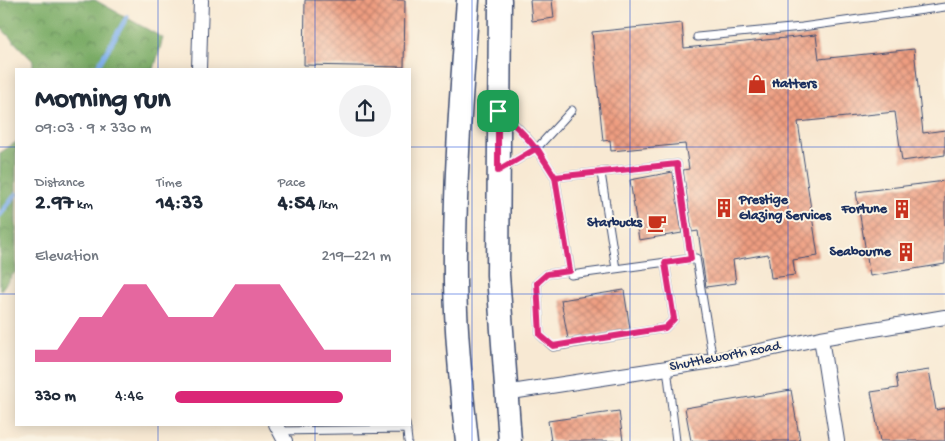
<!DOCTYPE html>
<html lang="en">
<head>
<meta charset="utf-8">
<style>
  body { margin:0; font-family:"Gochi Hand",sans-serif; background:#f2f2f3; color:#1f2937; height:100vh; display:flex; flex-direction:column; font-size:19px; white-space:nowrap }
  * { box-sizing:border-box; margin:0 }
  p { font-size:16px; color:#747a83 }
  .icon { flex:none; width:28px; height:28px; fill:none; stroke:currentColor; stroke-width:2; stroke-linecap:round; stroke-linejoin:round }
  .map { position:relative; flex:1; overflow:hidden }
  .details { position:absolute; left:15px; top:68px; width:396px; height:358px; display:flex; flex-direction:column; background:#fff; border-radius:0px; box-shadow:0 2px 12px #0003 }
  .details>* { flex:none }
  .pin { position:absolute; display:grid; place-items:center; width:42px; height:42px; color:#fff; margin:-21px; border-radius:10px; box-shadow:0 2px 8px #0006 }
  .round { display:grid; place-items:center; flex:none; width:52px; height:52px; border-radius:26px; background:#f2f2f3 }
  .overview { display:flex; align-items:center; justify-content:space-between; height:85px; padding:0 20px }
  h1 { font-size:28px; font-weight:700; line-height:38px }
  .metrics { display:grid; grid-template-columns:repeat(3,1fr); gap:8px; height:85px; padding:5px 20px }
  .metrics div { display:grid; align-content:center }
  .metrics b { font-size:21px; font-weight:700 }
  .metrics small { font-size:14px; font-weight:400 }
  .metrics p { font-size:14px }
  .chart { height:140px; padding:10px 20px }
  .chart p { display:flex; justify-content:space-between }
  .chart svg { width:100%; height:90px; margin-top:5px; fill:#db2777; opacity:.7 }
  ul { padding:0 20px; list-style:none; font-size:16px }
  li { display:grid; grid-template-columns:80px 60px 1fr; align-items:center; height:38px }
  li i { height:12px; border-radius:6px; background:#db2777 }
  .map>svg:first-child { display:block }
</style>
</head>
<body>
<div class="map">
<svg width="945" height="441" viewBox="0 0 945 441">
  <defs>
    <pattern id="forest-crowns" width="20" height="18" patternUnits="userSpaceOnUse" patternTransform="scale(1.25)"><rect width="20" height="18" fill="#7aac66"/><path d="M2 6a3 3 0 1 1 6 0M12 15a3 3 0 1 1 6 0" fill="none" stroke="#638c57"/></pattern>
    <pattern id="building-cross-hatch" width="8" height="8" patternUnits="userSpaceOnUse" patternTransform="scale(1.25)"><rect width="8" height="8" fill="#ee9d80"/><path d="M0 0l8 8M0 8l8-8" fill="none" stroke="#c0806c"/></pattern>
  </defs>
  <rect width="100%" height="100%" fill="#fcf5e5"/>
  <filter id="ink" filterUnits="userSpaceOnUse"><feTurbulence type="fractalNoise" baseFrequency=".02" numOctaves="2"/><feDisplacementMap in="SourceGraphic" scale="10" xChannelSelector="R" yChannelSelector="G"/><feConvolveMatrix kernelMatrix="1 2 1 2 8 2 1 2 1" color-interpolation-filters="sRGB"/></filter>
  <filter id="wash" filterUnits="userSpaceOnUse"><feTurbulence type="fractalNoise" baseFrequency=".0096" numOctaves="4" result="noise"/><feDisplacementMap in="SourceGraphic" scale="20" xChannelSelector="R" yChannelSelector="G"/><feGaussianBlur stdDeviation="1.12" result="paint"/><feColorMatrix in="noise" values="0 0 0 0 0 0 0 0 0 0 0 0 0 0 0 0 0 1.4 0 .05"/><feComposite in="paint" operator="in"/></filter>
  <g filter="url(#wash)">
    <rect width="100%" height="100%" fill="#f8e9d3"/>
    <path fill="url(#forest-crowns)" stroke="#4a6e62" d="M 0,0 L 95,0 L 163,38 L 154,69 L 33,69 L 33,61 L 0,27 Z
      M 16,142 L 16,271 L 0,291 L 0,153 Z"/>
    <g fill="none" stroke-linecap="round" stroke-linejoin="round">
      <path stroke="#83b2ee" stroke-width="5" d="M 96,69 L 127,17
        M 0,215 L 16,194"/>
    </g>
    <g id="blocks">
      <path fill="url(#building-cross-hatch)" d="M 305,0 L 405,0 L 404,67 L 304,65 Z
        M 530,0 L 552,0 L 554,18 L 532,21 Z
        M 682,23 L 684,48 L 816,35 L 819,59 L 914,49 L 923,133 L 945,130 L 945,155 L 902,161 L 895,112 L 798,122 L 818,256 L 793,260 L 795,275 L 771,278 L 768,254 L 733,260 L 736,283 L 706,287 L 698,231 L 692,232 L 683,170 L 689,169 L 685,144 L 611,151 L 610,140 L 603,141 L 592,32 Z
        M 673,172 L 682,233 L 639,240 L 630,180 Z
        M 945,181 L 945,264 L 870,276 L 856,192 Z
        M 624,290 L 630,329 L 568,339 L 561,300 Z
        M 929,370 L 936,410 L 945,408 L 945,441 L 880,441 L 871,392 L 898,388 L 896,375 Z
        M 791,390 L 800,441 L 691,441 L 685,408 Z
        M 619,411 L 623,441 L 551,441 L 548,421 Z"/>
    </g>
  </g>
  <g filter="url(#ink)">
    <use href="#blocks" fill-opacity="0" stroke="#3c4b70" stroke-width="1"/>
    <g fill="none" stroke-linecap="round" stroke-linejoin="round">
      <g stroke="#3c4b70" stroke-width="9">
        <path id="lane" d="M 697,37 L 802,27 L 945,7
          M 504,115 C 526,133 540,153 555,177 L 677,164 L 691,259
          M 502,169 L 537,148 L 572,110
          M 601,173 L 616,269
          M 555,177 L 571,275 L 696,258 L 713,361
          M 570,271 L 547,274 L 537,283 L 540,335 L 553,347 L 665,328 L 674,319 L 665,263
          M 667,368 L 676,441
          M 406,424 L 408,441
          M 279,431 L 407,429"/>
      </g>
      <g stroke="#3c4b70" stroke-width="16">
        <path id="street" d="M 199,69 L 201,0
          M 821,338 L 837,441
          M 505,393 L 713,361 L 821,338 L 945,317
          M 276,424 L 285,441"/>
      </g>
      <g stroke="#3c4b70" stroke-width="25">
        <path id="primary" d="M 500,0 L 498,275 L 510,441
          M 467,441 C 461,388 456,335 455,282 C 454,188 461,94 468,0"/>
      </g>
      <use href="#lane" stroke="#fff" stroke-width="7"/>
      <use href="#street" stroke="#fff" stroke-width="14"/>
      <use href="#primary" stroke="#fff" stroke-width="22"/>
    </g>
  </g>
  <g fill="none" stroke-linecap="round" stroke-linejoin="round" filter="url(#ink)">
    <g stroke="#fff" stroke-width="10">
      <path id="route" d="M 498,111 L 498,171 L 537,148 L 555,177 L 570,271 L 547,274 L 537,283 L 540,335 L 553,346 L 665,328 L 674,319 L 665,263 L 691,259 L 677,164 L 555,177 C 539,151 523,130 498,111"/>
    </g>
    <use href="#route" stroke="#db2777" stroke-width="6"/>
  </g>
  <path fill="none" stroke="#1d4ed8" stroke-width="1" stroke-opacity="0.55" d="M 158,0 L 158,69M 315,0 L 315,69M 472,0 L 472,441M 630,0 L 630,441M 788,0 L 788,441M 0,147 L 16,147M 410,147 L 945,147M 0,294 L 16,294M 410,294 L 945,294M 158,424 L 158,441M 315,424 L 315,441"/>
  <defs>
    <g id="shop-bare" transform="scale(1.5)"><path d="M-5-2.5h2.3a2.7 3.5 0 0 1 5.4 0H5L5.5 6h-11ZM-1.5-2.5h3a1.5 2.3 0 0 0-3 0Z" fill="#c8321e" stroke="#fcf5e5" stroke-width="2.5" paint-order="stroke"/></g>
    <g id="building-bare" transform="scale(1.5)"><path d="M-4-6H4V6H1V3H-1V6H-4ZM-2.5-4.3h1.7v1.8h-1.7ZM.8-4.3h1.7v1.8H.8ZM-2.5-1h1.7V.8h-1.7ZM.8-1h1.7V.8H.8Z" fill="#c8321e" stroke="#fcf5e5" stroke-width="2.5" paint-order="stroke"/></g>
    <g id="cafe-bare" transform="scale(1.5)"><path d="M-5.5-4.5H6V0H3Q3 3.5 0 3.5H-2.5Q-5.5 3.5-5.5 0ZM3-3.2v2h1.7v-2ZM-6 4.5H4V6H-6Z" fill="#c8321e" stroke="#fcf5e5" stroke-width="2.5" paint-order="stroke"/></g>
  </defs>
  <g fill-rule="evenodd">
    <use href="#shop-bare" x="757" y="84"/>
    <use href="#building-bare" x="724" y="208"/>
    <use href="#building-bare" x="902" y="209"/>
    <use href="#cafe-bare" x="657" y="223"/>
    <use href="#building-bare" x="906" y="252"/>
  </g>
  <g text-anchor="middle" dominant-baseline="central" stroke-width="4" stroke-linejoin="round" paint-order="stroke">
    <g font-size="14" font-weight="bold" fill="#1b2f5e" stroke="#fcf5e5" text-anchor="end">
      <text x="772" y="84" text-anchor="start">Hatters</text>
      <text x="739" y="200" text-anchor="start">Prestige<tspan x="739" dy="16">Glazing Services</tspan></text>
      <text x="887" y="209">Fortune</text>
      <text x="642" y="223">Starbucks</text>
      <text x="891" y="252">Seabourne</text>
    </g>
    <g font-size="14" fill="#1b2f5e" stroke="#fcf5e5">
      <text transform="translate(725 357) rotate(-11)">Shuttleworth Road</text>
    </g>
  </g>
</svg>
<div class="pin" style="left:498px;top:111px;background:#1e9e55"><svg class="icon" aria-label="arrive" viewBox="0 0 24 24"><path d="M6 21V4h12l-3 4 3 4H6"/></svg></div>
<section class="details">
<div class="overview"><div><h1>Morning run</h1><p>09:03 · 9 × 330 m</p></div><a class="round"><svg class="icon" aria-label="share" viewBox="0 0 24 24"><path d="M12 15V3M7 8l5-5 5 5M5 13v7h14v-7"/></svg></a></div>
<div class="metrics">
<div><p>Distance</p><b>2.97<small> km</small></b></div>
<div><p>Time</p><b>14:33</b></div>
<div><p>Pace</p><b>4:54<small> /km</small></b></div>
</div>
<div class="chart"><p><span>Elevation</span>219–221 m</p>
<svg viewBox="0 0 160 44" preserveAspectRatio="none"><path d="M0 44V38L10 38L20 22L30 22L40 6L50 6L60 22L70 22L80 22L90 6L100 6L110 6L120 22L130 38L140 38L150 38L160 38V44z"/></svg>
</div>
<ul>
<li><b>330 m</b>4:46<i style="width:78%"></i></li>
</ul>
</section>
</div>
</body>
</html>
